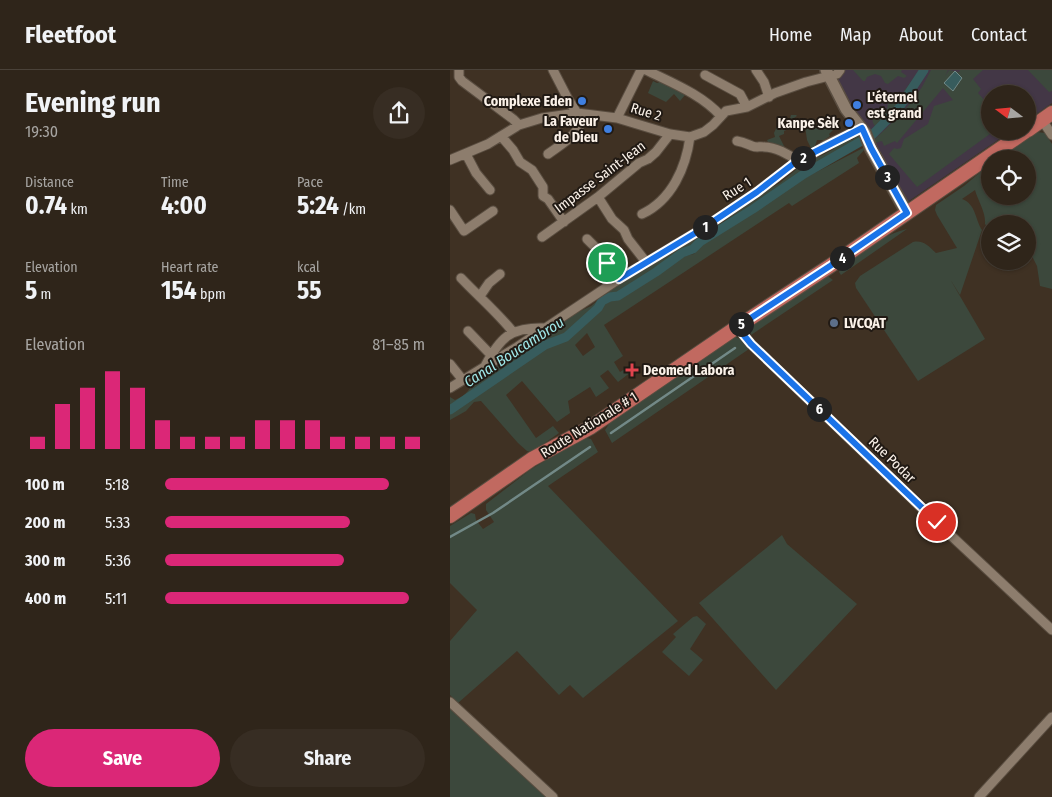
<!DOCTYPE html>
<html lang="en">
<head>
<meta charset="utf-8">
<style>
  body { margin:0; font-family:"Fira Sans Condensed",sans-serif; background:#372d23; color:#f1f3f6; height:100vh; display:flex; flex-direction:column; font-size:19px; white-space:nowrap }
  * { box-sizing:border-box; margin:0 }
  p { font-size:16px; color:#a7a5a2 }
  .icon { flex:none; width:28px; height:28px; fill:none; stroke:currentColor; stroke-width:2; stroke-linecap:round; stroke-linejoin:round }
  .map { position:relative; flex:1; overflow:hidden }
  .panel { display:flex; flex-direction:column; background:#2f251a; width:450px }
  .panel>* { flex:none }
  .needle { width:32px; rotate:286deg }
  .fabs { position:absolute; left:531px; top:15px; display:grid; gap:10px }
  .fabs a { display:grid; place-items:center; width:55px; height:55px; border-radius:50%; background:#2f251a; box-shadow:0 1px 4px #0004,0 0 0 1px #4a4239; font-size:25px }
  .pin { position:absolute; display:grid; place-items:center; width:42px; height:42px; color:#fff; margin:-21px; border:2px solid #fff; border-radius:50%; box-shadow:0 1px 5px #0007 }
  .km { position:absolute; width:25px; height:25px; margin:-12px; border-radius:50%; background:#222; color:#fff; font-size:14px; line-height:25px; text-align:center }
  .round { display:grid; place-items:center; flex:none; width:52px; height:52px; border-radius:26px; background:#372d23 }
  .overview { display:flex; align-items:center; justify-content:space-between; height:85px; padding:0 25px }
  h1 { font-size:28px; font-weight:700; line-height:38px }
  .stats { display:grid; grid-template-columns:repeat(3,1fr); gap:8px; height:85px; padding:5px 25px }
  .stats div { display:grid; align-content:center }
  .stats b { font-size:25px; font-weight:700 }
  .stats small { font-size:14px; font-weight:400 }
  .stats p { font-size:14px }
  .chart { height:140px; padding:10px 25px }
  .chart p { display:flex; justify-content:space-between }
  .chart svg { width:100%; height:90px; margin-top:5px; stroke:#db2777; stroke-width:6 }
  .cta { display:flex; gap:10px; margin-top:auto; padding:10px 25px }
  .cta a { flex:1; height:58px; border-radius:30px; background:#db2777; color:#fff; font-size:20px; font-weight:700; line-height:58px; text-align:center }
  .cta a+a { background:#372d23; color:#f1f3f6 }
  ul { padding:0 25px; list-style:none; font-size:16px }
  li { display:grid; grid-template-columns:80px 60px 1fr; align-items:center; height:38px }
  li i { height:12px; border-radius:6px; background:#db2777 }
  header { display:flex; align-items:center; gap:30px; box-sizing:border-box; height:70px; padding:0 25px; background:#2f251a; border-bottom:1px solid #4a4239 }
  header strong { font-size:24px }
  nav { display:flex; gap:28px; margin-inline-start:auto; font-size:18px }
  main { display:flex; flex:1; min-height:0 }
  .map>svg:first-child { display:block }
</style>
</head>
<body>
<header>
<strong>Fleetfoot</strong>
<nav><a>Home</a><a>Map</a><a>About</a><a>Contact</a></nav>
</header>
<main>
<section class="panel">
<div class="overview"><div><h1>Evening run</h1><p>19:30</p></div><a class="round"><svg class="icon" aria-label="share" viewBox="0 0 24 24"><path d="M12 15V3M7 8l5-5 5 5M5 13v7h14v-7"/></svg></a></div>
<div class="stats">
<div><p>Distance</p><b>0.74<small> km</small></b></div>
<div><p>Time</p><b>4:00</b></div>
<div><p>Pace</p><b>5:24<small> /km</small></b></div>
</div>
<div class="stats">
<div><p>Elevation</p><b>5<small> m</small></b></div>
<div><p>Heart rate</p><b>154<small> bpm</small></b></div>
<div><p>kcal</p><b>55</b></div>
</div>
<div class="chart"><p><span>Elevation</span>81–85 m</p>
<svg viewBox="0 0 160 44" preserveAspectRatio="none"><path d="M5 44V38M15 44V22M25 44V14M35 44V6M45 44V14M55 44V30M65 44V38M75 44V38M85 44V38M95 44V30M105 44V30M115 44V30M125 44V38M135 44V38M145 44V38M155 44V38"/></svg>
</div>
<ul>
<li><b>100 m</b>5:18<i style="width:86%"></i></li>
<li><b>200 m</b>5:33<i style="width:71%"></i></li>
<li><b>300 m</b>5:36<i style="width:69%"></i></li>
<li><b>400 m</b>5:11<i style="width:94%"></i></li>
</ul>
<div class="cta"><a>Save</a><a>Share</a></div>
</section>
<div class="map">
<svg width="602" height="727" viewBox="0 0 602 727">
  <rect width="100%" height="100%" fill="#3f3123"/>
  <path fill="#433746" d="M 388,0 L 602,0 L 602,33 L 578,50 L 578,24 L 540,24 L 540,61 L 561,61 L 456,133 L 423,78 L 385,6 Z"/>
  <path fill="#3c483c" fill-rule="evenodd" d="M 403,0 L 452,0 L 451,2 L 457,6 L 454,8 L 448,6 L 438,14 L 435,13 L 431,6 L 425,4 L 417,7 L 415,11 L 413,11 Z
    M 470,0 L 477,0 L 462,23 L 459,26 L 454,21 Z
    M 481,0 L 498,0 L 495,6 L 499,0 L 509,2 L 510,0 L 533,0 L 523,9 L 531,19 L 528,23 L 536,32 L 540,29 L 540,61 L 544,61 L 467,117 L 439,84 L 444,78 L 447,79 L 451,78 L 454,69 L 478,54 L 484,36 L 503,30 L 493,18 L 447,73 L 445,71 L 434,76 L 432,71 L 425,73 L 424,70 L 449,46 L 462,31 L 472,17 Z
    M 578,0 L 602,0 L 602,21 L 599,22 Z
    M 203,11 L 207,13 L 212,11 L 235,25 L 230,31 L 224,24 L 216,32 L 198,23 Z
    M 449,25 L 455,27 L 457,30 L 450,41 L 426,64 L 423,64 L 426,58 L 423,53 L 422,47 L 429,39 L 437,39 L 438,34 Z
    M 341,45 L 346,45 L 347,46 L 344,48 L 344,57 L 334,61 L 334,64 L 329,66 L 336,80 L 319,74 L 317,70 L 325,67 L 324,63 L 330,50 L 336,56 L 338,55 Z
    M 363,51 L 365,58 L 381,51 L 386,57 L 379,64 L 380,66 L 374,70 L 367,70 L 365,76 L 361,78 L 357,70 L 355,56 L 357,53 Z
    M 587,62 L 595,63 L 602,74 L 602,219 L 590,216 L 587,196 L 581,184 L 578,183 L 578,154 L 540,154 L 540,160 L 535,154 C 536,142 528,131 525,120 L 512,129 C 526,134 525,149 532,160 L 510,225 L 500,209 L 535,269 L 468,311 L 406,218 L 405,213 L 410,206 L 463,172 C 474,170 478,176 486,183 L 507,178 L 487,145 L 485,140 L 486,135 L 514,116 L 540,94 L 540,126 L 578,126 L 578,89 L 547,89 Z
    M 409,64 L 410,68 L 401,76 L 364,96 L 309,131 L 302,138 L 264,161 L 242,178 L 230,182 L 222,189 L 194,207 L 184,211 L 165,225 L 153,228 L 147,237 L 116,265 L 94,274 L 0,337 L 0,327 L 5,330 L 13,326 L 18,321 L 25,310 L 81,273 L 89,270 L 91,263 L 107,258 L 122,245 L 141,236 L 159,221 L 233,174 L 236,174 L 238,172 L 273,152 L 308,125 L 330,113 L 349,97 L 384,79 L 385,75 L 397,70 L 402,70 Z
    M 413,78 L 415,79 L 407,88 L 409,93 L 342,136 L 339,133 L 154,255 L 173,286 L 164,292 L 170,302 L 178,297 L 181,302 L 168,312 L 158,300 L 150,306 L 159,318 L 146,327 L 140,317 L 118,331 L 120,343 L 107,352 L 72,311 L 56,325 L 86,368 L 103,356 L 109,363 L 82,382 L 77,381 L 68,373 L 31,331 L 24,332 L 16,341 L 0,350 L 0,342 L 95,276 L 117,267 L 152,237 C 157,228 167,229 175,224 C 192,213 226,186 244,184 L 254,172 L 353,109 ZM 137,263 L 145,277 L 133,286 L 125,275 Z
    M 457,159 L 391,205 L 389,202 L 391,196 C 412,182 432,165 457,159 Z
    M 376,205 L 383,210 L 301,265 L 299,255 Z
    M 281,265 L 290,269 L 299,279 L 162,373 L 155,360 L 161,351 Z
    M 134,367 L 141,369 L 148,382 L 98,416 L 228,551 L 133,628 L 120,615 L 109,625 L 67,581 L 8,633 L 0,625 L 0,571 L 27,540 L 0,513 L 0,456 L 21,443 L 25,444 L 26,450 L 33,459 L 44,452 L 36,440 L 36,434 L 80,400 Z
    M 332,465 L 337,474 L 407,534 L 326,620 L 249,533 Z
    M 247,546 L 256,554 L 240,579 L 253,590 L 239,606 L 212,582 L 226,567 L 223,564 L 243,547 Z
    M 0,633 L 100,727 L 0,727 Z"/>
  <path fill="#375c5d" stroke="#728987" d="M 505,1 L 512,8 L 503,21 L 494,13 Z"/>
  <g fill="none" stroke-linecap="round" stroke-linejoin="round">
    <path stroke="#728987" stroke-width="2.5" d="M 161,363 L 285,278
      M 0,467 L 43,443 L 140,377"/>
    <path stroke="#375c5d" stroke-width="9" d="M 0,340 L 95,275 L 116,267 L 148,238 L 152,231 L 160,227 L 168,226 L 206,202 L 232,183 L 243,179 L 250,172 L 303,139 L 354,104 L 422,65 L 449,38 L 474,0"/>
    <g stroke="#594d40" stroke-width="11">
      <path id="minor" d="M 9,0 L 9,7 L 12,11 L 63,49 L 69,55
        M 103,0 L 118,29 L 127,43
        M 196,0 C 222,13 251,24 271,46
        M 306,0 L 314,12 L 319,27
        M 255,5 L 290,24 L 297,37
        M 167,48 L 191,0
        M 592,50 L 602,65
        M 51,66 L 63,80 L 70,92 L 82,100 L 93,117 L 93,126 L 98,129 L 114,152
        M 287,71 C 294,72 297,74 302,76 C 307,78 310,76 314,77 C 325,77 339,84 347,91
        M 16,84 L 26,103 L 40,120
        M 98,84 C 113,73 131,64 133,44
        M 0,90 L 38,74 L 69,55 L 92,48 L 127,43 L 167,48 L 220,64 L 240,67 L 254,62 L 263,55 L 276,41 L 297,37 L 325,23 L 356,12 L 387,4 L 390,0
        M 148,127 L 162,149 L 174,160 L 178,169 L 196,192
        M 0,140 L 14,161 L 43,141
        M 192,144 C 222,130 236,97 240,67
        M 92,167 L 148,127 L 189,93 L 198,89 L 206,82 L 220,64
        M 137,169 L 148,180 L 150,186 L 169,209
        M 11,208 C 28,226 47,242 63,262
        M 30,226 L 39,213 L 50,204
        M 287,257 L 301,274 L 479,445 L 602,560
        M 18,261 L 41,285
        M 0,294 L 12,309
        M 35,296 C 50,268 60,257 94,258
        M 0,318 L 67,277 L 169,209 L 252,159 L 307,122 L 347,91 L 363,84 L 376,75 L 412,58
        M 0,632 L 103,727
        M 529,727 L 602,647"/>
    </g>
    <g stroke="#594d40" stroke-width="14">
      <path id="tertiary" d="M 376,0 L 396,39 L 415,63 L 421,79 L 457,143"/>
    </g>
    <g stroke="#594d40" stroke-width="16">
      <path id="primary" d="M 578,60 L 602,43
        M 0,446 L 82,389 L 141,357 L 287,257 L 380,196 L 576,61"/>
    </g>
    <use href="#minor" stroke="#8d7d6d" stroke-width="9"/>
    <use href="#tertiary" stroke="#8d7d6d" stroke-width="11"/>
    <use href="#primary" stroke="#c16960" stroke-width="14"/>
  </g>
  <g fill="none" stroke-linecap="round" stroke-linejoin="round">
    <g stroke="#fff" stroke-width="10">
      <path id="route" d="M 157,193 L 169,209 L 252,159 L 307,122 L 347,91 L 412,58 L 421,78 L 457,143 L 380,196 L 287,257 L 301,274 L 487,452"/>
    </g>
    <use href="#route" stroke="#1a73e8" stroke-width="6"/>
  </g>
  <g fill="#3f7fe0" stroke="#211a14" stroke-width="2">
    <circle cx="132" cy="31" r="5"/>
    <circle cx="407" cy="35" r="5"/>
    <circle cx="399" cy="53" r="5"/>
    <circle cx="158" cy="59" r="5"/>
  </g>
  <circle fill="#5c6f8a" stroke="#211a14" stroke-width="2" cx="384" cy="253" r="5"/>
  <path fill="#e0444e" stroke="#211a14" stroke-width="2" d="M179.5 292.5h5v5h5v5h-5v5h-5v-5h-5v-5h5z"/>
  <g text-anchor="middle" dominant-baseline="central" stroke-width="4" stroke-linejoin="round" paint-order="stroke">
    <g font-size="14" font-weight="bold" fill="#fbf2e9" stroke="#211a14" text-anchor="start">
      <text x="417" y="27">L'éternel<tspan x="417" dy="16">est grand</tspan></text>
      <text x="122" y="31" text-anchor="end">Complexe Eden</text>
      <text x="148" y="51" text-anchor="end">La Faveur<tspan x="148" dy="16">de Dieu</tspan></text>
      <text x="389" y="53" text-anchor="end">Kanpe Sèk</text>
      <text x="394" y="253">LVCQAT</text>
      <text x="193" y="300">Deomed Labora</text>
    </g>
    <g font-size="14" fill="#fbf2e9" stroke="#211a14">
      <text transform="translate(196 42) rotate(17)">Rue 2</text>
      <text transform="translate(150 107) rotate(-37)">Impasse Saint-Jean</text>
      <text transform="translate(287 119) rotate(-33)">Rue 1</text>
      <text transform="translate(139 355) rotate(-32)">Route Nationale # 1</text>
      <text transform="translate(442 390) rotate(44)">Rue Podar</text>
    </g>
    <g font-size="15" font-style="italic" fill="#9fe8e9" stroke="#211a14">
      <text transform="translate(64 282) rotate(-33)">Canal Boucambrou</text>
    </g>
  </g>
</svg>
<div class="fabs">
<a><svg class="needle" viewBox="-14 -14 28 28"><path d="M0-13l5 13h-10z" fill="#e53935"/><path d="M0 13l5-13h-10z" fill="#a7a5a2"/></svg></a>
<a><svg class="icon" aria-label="locate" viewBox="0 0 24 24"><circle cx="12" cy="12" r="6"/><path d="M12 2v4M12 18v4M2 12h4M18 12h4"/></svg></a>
<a><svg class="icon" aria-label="layers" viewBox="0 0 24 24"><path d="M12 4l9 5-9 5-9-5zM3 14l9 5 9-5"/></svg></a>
</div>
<div class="pin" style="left:157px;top:193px;background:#1e9e55"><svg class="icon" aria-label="arrive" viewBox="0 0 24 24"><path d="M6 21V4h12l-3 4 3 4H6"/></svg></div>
<div class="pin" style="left:487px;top:452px;background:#d93025"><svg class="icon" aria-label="check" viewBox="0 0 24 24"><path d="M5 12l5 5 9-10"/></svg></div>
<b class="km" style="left:255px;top:157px">1</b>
<b class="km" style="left:353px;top:88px">2</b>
<b class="km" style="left:437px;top:107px">3</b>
<b class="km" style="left:392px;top:188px">4</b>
<b class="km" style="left:291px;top:254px">5</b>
<b class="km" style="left:369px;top:339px">6</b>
</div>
</main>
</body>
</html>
